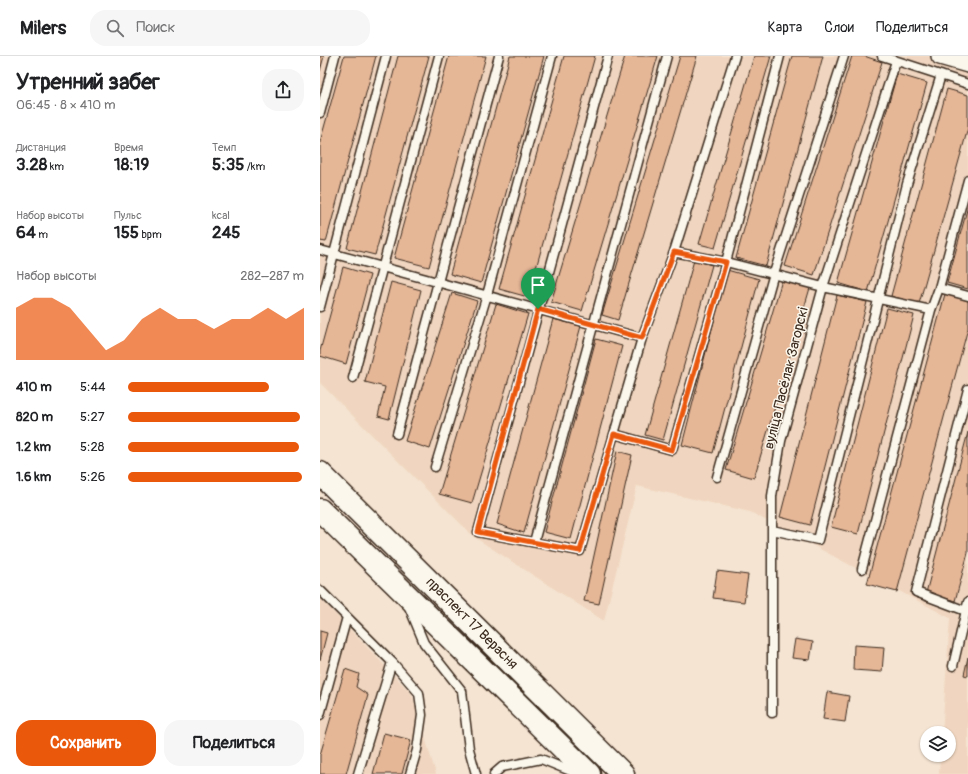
<!DOCTYPE html>
<html lang="ru">
<head>
<meta charset="utf-8">
<style>
  body { margin:0; font-family:Pangolin,sans-serif; background:#f6f6f6; color:#202124; height:100vh; display:flex; flex-direction:column; font-size:15px; white-space:nowrap }
  * { box-sizing:border-box; margin:0 }
  p { font-size:13px; color:#757577 }
  .icon { flex:none; width:22px; height:22px; fill:none; stroke:currentColor; stroke-width:2; stroke-linecap:round; stroke-linejoin:round }
  .map { position:relative; flex:1; overflow:hidden }
  .panel { display:flex; flex-direction:column; background:#fff; width:320px }
  .panel>* { flex:none }
  .controls { position:absolute; left:600px; top:670px; display:grid; gap:8px }
  .controls a { display:grid; place-items:center; width:36px; height:36px; border-radius:50%; background:#fff; box-shadow:0 1px 3px #0004; font-size:20px }
  .pin { position:absolute; display:grid; place-items:center; width:34px; height:34px; color:#fff; margin:-41px -17px; border-radius:50% 50% 50% 0; rotate:-45deg; box-shadow:0 0 4px #0007 }
  .pin .icon { rotate:45deg }
  .round { display:grid; place-items:center; flex:none; width:42px; height:42px; border-radius:16px; background:#f6f6f6 }
  .head { display:flex; align-items:center; justify-content:space-between; height:68px; padding:0 16px }
  h1 { font-size:22px; font-weight:700; line-height:30px }
  .figures { display:grid; grid-template-columns:repeat(3,1fr); gap:6px; height:68px; padding:4px 16px }
  .figures div { display:grid; align-content:center }
  .figures b { font-size:17px; font-weight:700 }
  .figures small { font-size:11px; font-weight:400 }
  .figures p { font-size:11px }
  .chart { height:112px; padding:8px 16px }
  .chart p { display:flex; justify-content:space-between }
  .chart svg { width:100%; height:72px; margin-top:4px; fill:#ea580c; opacity:.7 }
  .button { display:flex; gap:8px; margin-top:auto; padding:8px 16px }
  .button a { flex:1; height:46px; border-radius:16px; background:#ea580c; color:#fff; font-size:16px; font-weight:700; line-height:46px; text-align:center }
  .button a+a { background:#f6f6f6; color:#202124 }
  ul { padding:0 16px; list-style:none; font-size:13px }
  li { display:grid; grid-template-columns:64px 48px 1fr; align-items:center; height:30px }
  li i { height:10px; border-radius:5px; background:#ea580c }
  header { display:flex; align-items:center; gap:24px; box-sizing:border-box; height:56px; padding:0 20px; background:#fff; border-bottom:1px solid #e0e0e0 }
  header strong { font-size:19px }
  nav { display:flex; gap:22px; margin-inline-start:auto; font-size:14px }
  .search { width:280px; height:36px; background:#f6f6f6; display:flex; align-items:center; gap:10px; box-sizing:border-box; padding:0 14px; border-radius:16px; color:#757577; font-size:15px }
  main { display:flex; flex:1; min-height:0 }
  .map>svg:first-child { display:block }
</style>
</head>
<body>
<header>
<strong>Milers</strong>
<div class="search"><svg class="icon" aria-label="search" viewBox="0 0 24 24"><circle cx="10" cy="10" r="6"/><path d="M15 15l6 6"/></svg>Поиск</div>
<nav><a>Карта</a><a>Слои</a><a>Поделиться</a></nav>
</header>
<main>
<section class="panel">
<div class="head"><div><h1>Утренний забег</h1><p>06:45 · 8 × 410 m</p></div><a class="round"><svg class="icon" aria-label="share" viewBox="0 0 24 24"><path d="M12 15V3M7 8l5-5 5 5M5 13v7h14v-7"/></svg></a></div>
<div class="figures">
<div><p>Дистанция</p><b>3.28<small> km</small></b></div>
<div><p>Время</p><b>18:19</b></div>
<div><p>Темп</p><b>5:35<small> /km</small></b></div>
</div>
<div class="figures">
<div><p>Набор высоты</p><b>64<small> m</small></b></div>
<div><p>Пульс</p><b>155<small> bpm</small></b></div>
<div><p>kcal</p><b>245</b></div>
</div>
<div class="chart"><p><span>Набор высоты</span>282–287 m</p>
<svg viewBox="0 0 160 44" preserveAspectRatio="none"><path d="M0 44V12L10 6L20 6L30 12L40 25L50 38L60 32L70 19L80 12L90 19L100 19L110 25L120 19L130 19L140 12L150 19L160 12V44z"/></svg>
</div>
<ul>
<li><b>410 m</b>5:44<i style="width:80%"></i></li>
<li><b>820 m</b>5:27<i style="width:98%"></i></li>
<li><b>1.2 km</b>5:28<i style="width:97%"></i></li>
<li><b>1.6 km</b>5:26<i style="width:99%"></i></li>
</ul>
<div class="button"><a>Сохранить</a><a>Поделиться</a></div>
</section>
<div class="map">
<svg width="648" height="718" viewBox="0 0 648 718">
  <rect width="100%" height="100%" fill="#f5e4d2"/>
  <filter id="ink" filterUnits="userSpaceOnUse"><feTurbulence type="fractalNoise" baseFrequency=".025" numOctaves="2"/><feDisplacementMap in="SourceGraphic" scale="8" xChannelSelector="R" yChannelSelector="G"/><feConvolveMatrix kernelMatrix="1 2 1 2 8 2 1 2 1" color-interpolation-filters="sRGB"/></filter>
  <g filter="url(#ink)">
    <path fill="#f0d6c0" d="M 0,0 L 612,0 L 648,13 L 648,718 L 619,718 L 620,699 L 629,699 L 629,677 L 622,677 L 630,562 L 430,456 L 317,430 L 284,565 L 154,481 L 0,327 Z
      M 0,542 L 92,638 L 116,718 L 0,718 Z"/>
    <path fill="#e6b797" stroke="#3b2a1e" d="M 0,0 L 4,0 L 0,15 Z
      M 24,0 L 56,0 L 6,186 L 0,185 L 0,86 Z
      M 78,0 L 109,0 L 55,199 L 27,192 Z
      M 129,0 L 166,0 L 109,211 L 74,202 Z
      M 190,0 L 224,0 L 161,227 L 130,218 Z
      M 244,0 L 275,0 L 208,241 L 179,233 Z
      M 305,0 L 338,0 L 262,255 L 231,246 Z
      M 360,0 L 377,0 L 298,264 L 282,259 Z
      M 434,0 L 451,0 L 395,192 L 379,188 Z
      M 472,0 L 503,0 L 446,210 L 416,202 Z
      M 532,0 L 544,0 L 562,6 L 494,219 L 465,210 Z
      M 577,18 L 607,27 L 548,236 L 518,227 Z
      M 627,33 L 648,39 L 648,72 L 599,248 L 571,240 Z
      M 648,150 L 648,233 L 627,227 Z
      M 374,204 L 392,209 L 343,384 L 325,379 Z
      M 23,211 L 50,219 L 26,308 L 0,300 L 0,295 Z
      M 407,214 L 439,223 L 393,397 L 362,389 Z
      M 462,224 L 490,232 L 434,422 L 406,414 Z
      M 71,226 L 101,234 L 69,363 L 58,360 L 65,331 L 45,326 Z
      M 132,237 L 157,245 L 110,393 L 85,385 Z
      M 625,238 L 648,244 L 648,272 L 577,536 L 547,528 Z
      M 517,239 L 547,246 L 490,469 L 460,461 Z
      M 176,248 L 208,258 L 152,447 L 119,438 Z
      M 567,252 L 594,259 L 538,478 L 511,471 Z
      M 233,263 L 261,270 L 204,477 L 177,468 Z
      M 276,283 L 302,290 L 251,483 L 224,476 Z
      M 648,376 L 648,497 L 635,545 L 606,537 Z
      M 297,395 L 312,399 L 279,548 L 264,545 Z
      M 397,515 L 428,519 L 424,546 L 393,542 Z
      M 0,575 L 7,577 L 0,604 Z
      M 475,583 L 493,586 L 490,604 L 472,602 Z
      M 534,589 L 564,591 L 562,616 L 533,614 Z
      M 648,601 L 648,620 L 644,619 Z
      M 25,613 L 39,618 L 36,631 L 48,639 L 26,718 L 0,718 L 0,699 Z
      M 507,636 L 529,640 L 525,666 L 503,663 Z
      M 64,677 L 91,684 L 82,718 L 53,718 Z"/>
    <g fill="none" stroke-linecap="round" stroke-linejoin="round">
      <g stroke="#3b2a1e" stroke-width="11">
        <path id="lane" d="M 288,0 L 158,476 L 260,495 L 322,282 L 354,196 L 415,0
          M 562,0 L 648,28
          M 0,57 L 15,0
          M 0,194 L 322,282
          M 354,196 L 406,206 L 503,231 L 611,254
          M 619,232 L 648,240
          M 0,251 L 66,0
          M 33,322 L 119,0
          M 77,378 L 179,0
          M 294,378 L 352,394 L 406,206 L 460,0
          M 115,411 L 167,239 L 232,0
          M 397,421 L 454,217 L 524,0
          M 452,474 L 498,484 L 587,128 L 621,19
          M 214,486 L 347,0
          M 542,513 L 611,254 L 619,232 L 648,124
          M 0,534 L 72,606 L 99,637 L 102,659 L 97,694 L 90,718
          M 89,551 L 104,587 L 142,635 L 149,693 L 156,718
          M 646,555 L 596,536 L 648,333
          M 633,610 L 648,546
          M 452,657 L 452,440 L 461,385 L 503,231 L 576,5
          M 0,659 L 27,561
          M 38,718 L 72,606
          M 174,718 L 182,711 L 221,703 L 258,718"/>
      </g>
      <g stroke="#3b2a1e" stroke-width="20">
        <path id="street" d="M 620,0 L 648,8"/>
      </g>
      <g stroke="#3b2a1e" stroke-width="25">
        <path id="primary" d="M 0,417 L 303,718
          M 0,454 L 269,718"/>
      </g>
      <use href="#lane" stroke="#fbf7ec" stroke-width="8"/>
      <use href="#street" stroke="#fbf7ec" stroke-width="17"/>
      <use href="#primary" stroke="#fbf7ec" stroke-width="22"/>
    </g>
  </g>
  <g fill="none" stroke-linecap="round" stroke-linejoin="round" filter="url(#ink)">
    <g stroke="#fff" stroke-width="8">
      <path id="route" d="M 354,196 L 406,206 L 352,394 L 294,378 L 260,495 L 158,476 L 218,253 L 322,282 Z"/>
    </g>
    <use href="#route" stroke="#ea580c" stroke-width="5"/>
  </g>
  <g text-anchor="middle" dominant-baseline="central" stroke-width="3" stroke-linejoin="round" paint-order="stroke">
    <g font-size="14" fill="#3b2a1e" stroke="#fbf7ec">
      <text transform="translate(466 322) rotate(-76)">вуліца Пасёлак Загорскі</text>
      <text transform="translate(152 567) rotate(45)">праспект 17 Верасня</text>
    </g>
  </g>
</svg>
<div class="controls">
<a><svg class="icon" aria-label="layers" viewBox="0 0 24 24"><path d="M12 4l9 5-9 5-9-5zM3 14l9 5 9-5"/></svg></a>
</div>
<div class="pin" style="left:218px;top:253px;background:#1e9e55"><svg class="icon" aria-label="arrive" viewBox="0 0 24 24"><path d="M6 21V4h12l-3 4 3 4H6"/></svg></div>
</div>
</main>
</body>
</html>
